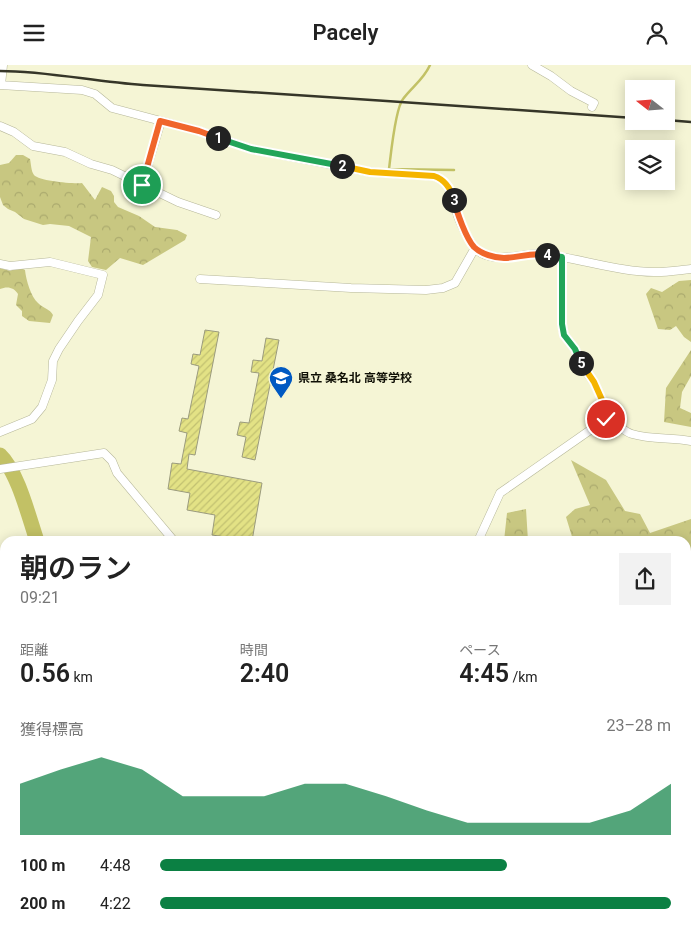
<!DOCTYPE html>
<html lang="ja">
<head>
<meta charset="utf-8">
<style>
  body { margin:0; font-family:Roboto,"Noto Sans JP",sans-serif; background:#f2f2f2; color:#222; height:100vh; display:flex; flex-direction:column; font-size:19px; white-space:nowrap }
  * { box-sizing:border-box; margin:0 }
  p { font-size:16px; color:#767676 }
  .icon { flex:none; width:28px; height:28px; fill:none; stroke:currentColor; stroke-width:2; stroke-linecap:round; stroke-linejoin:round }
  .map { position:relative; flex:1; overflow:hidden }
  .drawer { position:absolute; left:0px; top:471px; width:691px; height:396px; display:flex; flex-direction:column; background:#fff; border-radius:15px 15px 0 0; box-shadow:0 2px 12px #0003 }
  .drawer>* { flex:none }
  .needle { width:32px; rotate:287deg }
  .fabs { position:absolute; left:625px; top:15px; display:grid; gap:10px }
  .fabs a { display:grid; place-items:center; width:50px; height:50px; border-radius:0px; background:#fff; box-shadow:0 2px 12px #0003; font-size:25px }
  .pin { position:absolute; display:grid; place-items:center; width:42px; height:42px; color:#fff; margin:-21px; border:2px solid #fff; border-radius:50%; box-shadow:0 1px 5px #0007 }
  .km { position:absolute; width:25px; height:25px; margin:-12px; border-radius:50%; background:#222; color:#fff; font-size:14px; line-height:25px; text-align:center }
  .round { display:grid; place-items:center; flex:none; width:52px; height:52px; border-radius:0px; background:#f2f2f2 }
  .head { display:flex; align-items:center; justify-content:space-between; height:85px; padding:0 20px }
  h1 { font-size:28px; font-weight:600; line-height:38px }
  .metrics { display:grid; grid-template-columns:repeat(3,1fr); gap:8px; height:85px; padding:5px 20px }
  .metrics div { display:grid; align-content:center }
  .metrics b { font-size:25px; font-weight:600 }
  .metrics small { font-size:14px; font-weight:400 }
  .metrics p { font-size:14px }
  .chart { height:140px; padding:10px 20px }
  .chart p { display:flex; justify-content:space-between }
  .chart svg { width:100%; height:90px; margin-top:5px; fill:#0b8043; opacity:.7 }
  ul { padding:0 20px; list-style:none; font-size:16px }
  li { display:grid; grid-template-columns:80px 60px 1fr; align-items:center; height:38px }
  li i { height:12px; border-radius:6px; background:#0b8043 }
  header { display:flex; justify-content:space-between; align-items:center; height:65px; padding:0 20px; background:#fff; font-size:22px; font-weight:600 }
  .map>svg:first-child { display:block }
</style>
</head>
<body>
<header><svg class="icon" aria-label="menu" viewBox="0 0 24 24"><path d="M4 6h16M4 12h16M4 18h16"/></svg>Pacely<svg class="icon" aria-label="person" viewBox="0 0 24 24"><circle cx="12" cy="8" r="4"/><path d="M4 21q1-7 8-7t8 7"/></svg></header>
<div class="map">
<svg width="691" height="867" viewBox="0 0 691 867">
  <defs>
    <pattern id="forest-crowns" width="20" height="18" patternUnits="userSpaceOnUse" patternTransform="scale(1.25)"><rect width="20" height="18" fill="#c8c781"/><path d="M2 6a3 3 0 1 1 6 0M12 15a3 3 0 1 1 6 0" fill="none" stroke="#abaa6e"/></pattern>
    <pattern id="building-hatch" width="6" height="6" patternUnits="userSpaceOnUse" patternTransform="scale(1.25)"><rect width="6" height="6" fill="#e3e285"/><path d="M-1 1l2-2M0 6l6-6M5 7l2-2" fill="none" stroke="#c2c171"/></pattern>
  </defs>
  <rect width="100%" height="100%" fill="#f5f5d5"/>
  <path fill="url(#forest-crowns)" d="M 16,90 L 23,90 L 30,94 C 31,98 31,106 34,110 C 39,116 73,119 82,118 L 95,135 L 102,122 L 111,126 L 114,131 L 114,137 L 118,142 L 139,151 L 155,162 L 177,165 L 187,170 L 185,175 L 143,200 L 120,193 L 106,205 L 92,202 L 88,196 L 91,172 L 69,161 L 50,159 L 43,160 L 24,154 L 15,147 L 8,144 L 3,140 L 0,132 L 0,100 L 9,98 Z
    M 19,202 L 25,205 C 26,215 31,232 38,238 C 43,243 50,244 53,250 L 50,258 L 29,256 L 22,251 L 22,246 L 16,240 L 18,229 C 14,222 7,221 0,224 L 0,203 L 10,206 Z
    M 691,215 L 691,277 L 684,272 L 676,261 L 670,265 L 658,264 L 646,229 L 651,223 L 662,227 L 679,216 Z
    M 691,285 L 691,311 L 682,327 L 680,343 L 691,348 L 691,362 L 664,357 L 666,323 Z
    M 571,395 L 606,415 L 625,446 L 640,449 L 650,468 L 691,454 L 691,517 L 686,515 L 686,476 L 551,476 L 560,474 L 573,475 L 566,452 L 575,444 L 590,440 Z
    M 526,444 L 528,476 L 504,476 L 507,448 Z
    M 691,571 L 691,752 L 686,752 L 686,613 L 690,611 L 686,600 L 686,576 Z
    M 0,848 L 5,852 L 5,862 L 22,863 L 25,865 L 25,867 L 0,867 Z
    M 502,862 L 623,862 L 626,867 L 500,867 L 498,865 Z
    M 284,863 L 284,862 L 376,863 L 357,867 L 283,867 Z"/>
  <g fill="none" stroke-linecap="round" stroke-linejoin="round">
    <path stroke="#c2c165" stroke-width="2.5" d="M 430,0 C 424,14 412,22 403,34 C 395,44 391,89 389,104 L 454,105"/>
    <path stroke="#c2c165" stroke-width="15" d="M 0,390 C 18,407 29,453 37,476
      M 159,862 L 159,867"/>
  </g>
  <path fill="url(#building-hatch)" stroke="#9b9b7e" d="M 205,265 L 219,267 L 195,390 L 189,389 L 187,404 L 262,418 L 252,476 L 212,470 L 215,450 L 187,445 L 190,428 L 168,424 L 172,398 L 181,399 L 187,368 L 179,366 L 182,353 L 188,354 L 199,301 L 191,299 L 193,289 L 200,290 Z
    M 266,273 L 279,275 L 255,395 L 242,392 L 246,372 L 237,370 L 240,357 L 249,358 L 259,308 L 251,307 L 253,295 L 262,296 Z"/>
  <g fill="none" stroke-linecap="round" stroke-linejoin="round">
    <g stroke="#b6b799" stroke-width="9">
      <path id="street" d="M 532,0 L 551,11 L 571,26 L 594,38 L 592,42
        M 0,20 L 82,25 L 95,29 L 112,43 L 199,66 L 251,84 L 370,107 L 434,111 C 451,117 452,132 457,148 C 459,156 468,174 474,182 C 491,202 522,187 543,189 C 579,193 622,208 657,207 C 668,207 680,205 691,204
        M 1,20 L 3,0
        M 0,61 L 14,67 L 33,81 L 65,87 L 91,99 L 112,105 L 178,137 L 216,150
        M 142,120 L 161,56
        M 562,192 L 562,259 L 564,270 L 575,284 L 587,308 L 594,317 L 611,355
        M 0,199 L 10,201 L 50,197 L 103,210 L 98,230 L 78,256 L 59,284 L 53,296 L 52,315 L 42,342 L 32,354 L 0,367
        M 200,214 L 351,223 L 426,225 L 443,223 L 455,218 L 475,183
        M 0,404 L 104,388 L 112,396 L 117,408 L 174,476
        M 478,476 L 500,428 L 606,354 C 616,356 622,366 632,369 C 652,375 672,372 691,376
        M 0,665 L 5,686
        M 35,862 L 36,867"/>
    </g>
    <use href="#street" stroke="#fff" stroke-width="8"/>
    <path stroke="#363628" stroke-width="2.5" d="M 0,6 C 48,6 95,17 143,20 C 307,30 470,42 634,53
      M 666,55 L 691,57"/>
  </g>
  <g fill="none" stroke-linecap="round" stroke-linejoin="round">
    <g stroke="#fff" stroke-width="10">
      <path id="split-1" d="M 142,120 L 160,56 L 199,66 L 218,73"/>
    </g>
    <g stroke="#fff" stroke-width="10">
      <path id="split-2" d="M 218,73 L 251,84 L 342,101"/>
    </g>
    <g stroke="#fff" stroke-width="10">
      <path id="split-3" d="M 342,101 L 370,107 L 434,111 C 446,115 451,124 454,135"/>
    </g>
    <g stroke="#fff" stroke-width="10">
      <path id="split-4" d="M 454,135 C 457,148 466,173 474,182 C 481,189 495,193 504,193 C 518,193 531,187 547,190"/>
    </g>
    <g stroke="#fff" stroke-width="10">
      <path id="split-5" d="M 547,190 L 562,192 L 562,259 L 564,270 L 575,284 L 581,298"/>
    </g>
    <g stroke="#fff" stroke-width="10">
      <path id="split-6" d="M 581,298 L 594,317 L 611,355 L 606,354"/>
    </g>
    <use href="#split-1" stroke="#f0652b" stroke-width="6"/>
    <use href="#split-2" stroke="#22a559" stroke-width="6"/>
    <use href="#split-3" stroke="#f5b400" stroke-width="6"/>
    <use href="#split-4" stroke="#f0652b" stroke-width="6"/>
    <use href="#split-5" stroke="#22a559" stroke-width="6"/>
    <use href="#split-6" stroke="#f5b400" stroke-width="6"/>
  </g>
  <defs>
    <g id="school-pin" transform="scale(1.25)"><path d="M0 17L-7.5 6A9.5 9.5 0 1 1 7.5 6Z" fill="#0059c2" stroke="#f5f5d5"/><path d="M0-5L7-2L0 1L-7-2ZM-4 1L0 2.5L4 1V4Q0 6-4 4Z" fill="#fff"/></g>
  </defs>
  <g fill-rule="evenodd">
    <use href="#school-pin" x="281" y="313"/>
  </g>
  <g text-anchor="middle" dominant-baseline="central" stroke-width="5" stroke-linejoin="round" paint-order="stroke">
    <g font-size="12" font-weight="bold" fill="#0f0f05" stroke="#f5f5d5" text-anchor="start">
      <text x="298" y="313">県立 桑名北 高等学校</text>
    </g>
  </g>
</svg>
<div class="fabs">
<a><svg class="needle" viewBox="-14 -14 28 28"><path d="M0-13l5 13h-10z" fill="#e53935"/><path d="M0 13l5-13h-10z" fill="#767676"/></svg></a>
<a><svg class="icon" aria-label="layers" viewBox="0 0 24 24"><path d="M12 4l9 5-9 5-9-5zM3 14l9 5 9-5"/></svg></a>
</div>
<div class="pin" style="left:142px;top:120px;background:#1e9e55"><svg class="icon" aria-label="arrive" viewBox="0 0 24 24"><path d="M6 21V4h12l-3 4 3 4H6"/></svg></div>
<div class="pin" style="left:606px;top:354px;background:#d93025"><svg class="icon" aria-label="check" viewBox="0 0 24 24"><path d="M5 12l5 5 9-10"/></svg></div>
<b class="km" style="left:218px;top:73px">1</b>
<b class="km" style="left:342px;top:101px">2</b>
<b class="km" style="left:454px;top:135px">3</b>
<b class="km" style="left:547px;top:190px">4</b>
<b class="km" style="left:581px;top:298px">5</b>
<section class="drawer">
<div class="head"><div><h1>朝のラン</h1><p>09:21</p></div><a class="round"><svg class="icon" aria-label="share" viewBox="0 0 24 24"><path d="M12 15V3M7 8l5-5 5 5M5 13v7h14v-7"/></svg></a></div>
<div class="metrics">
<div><p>距離</p><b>0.56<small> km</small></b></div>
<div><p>時間</p><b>2:40</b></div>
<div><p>ペース</p><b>4:45<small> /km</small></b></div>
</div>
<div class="chart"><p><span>獲得標高</span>23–28 m</p>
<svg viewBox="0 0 160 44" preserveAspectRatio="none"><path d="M0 44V19L10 12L20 6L30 12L40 25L50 25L60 25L70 19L80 19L90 25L100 32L110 38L120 38L130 38L140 38L150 32L160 19V44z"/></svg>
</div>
<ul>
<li><b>100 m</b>4:48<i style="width:68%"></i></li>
<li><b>200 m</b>4:22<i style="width:100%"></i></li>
</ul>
</section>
</div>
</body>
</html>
